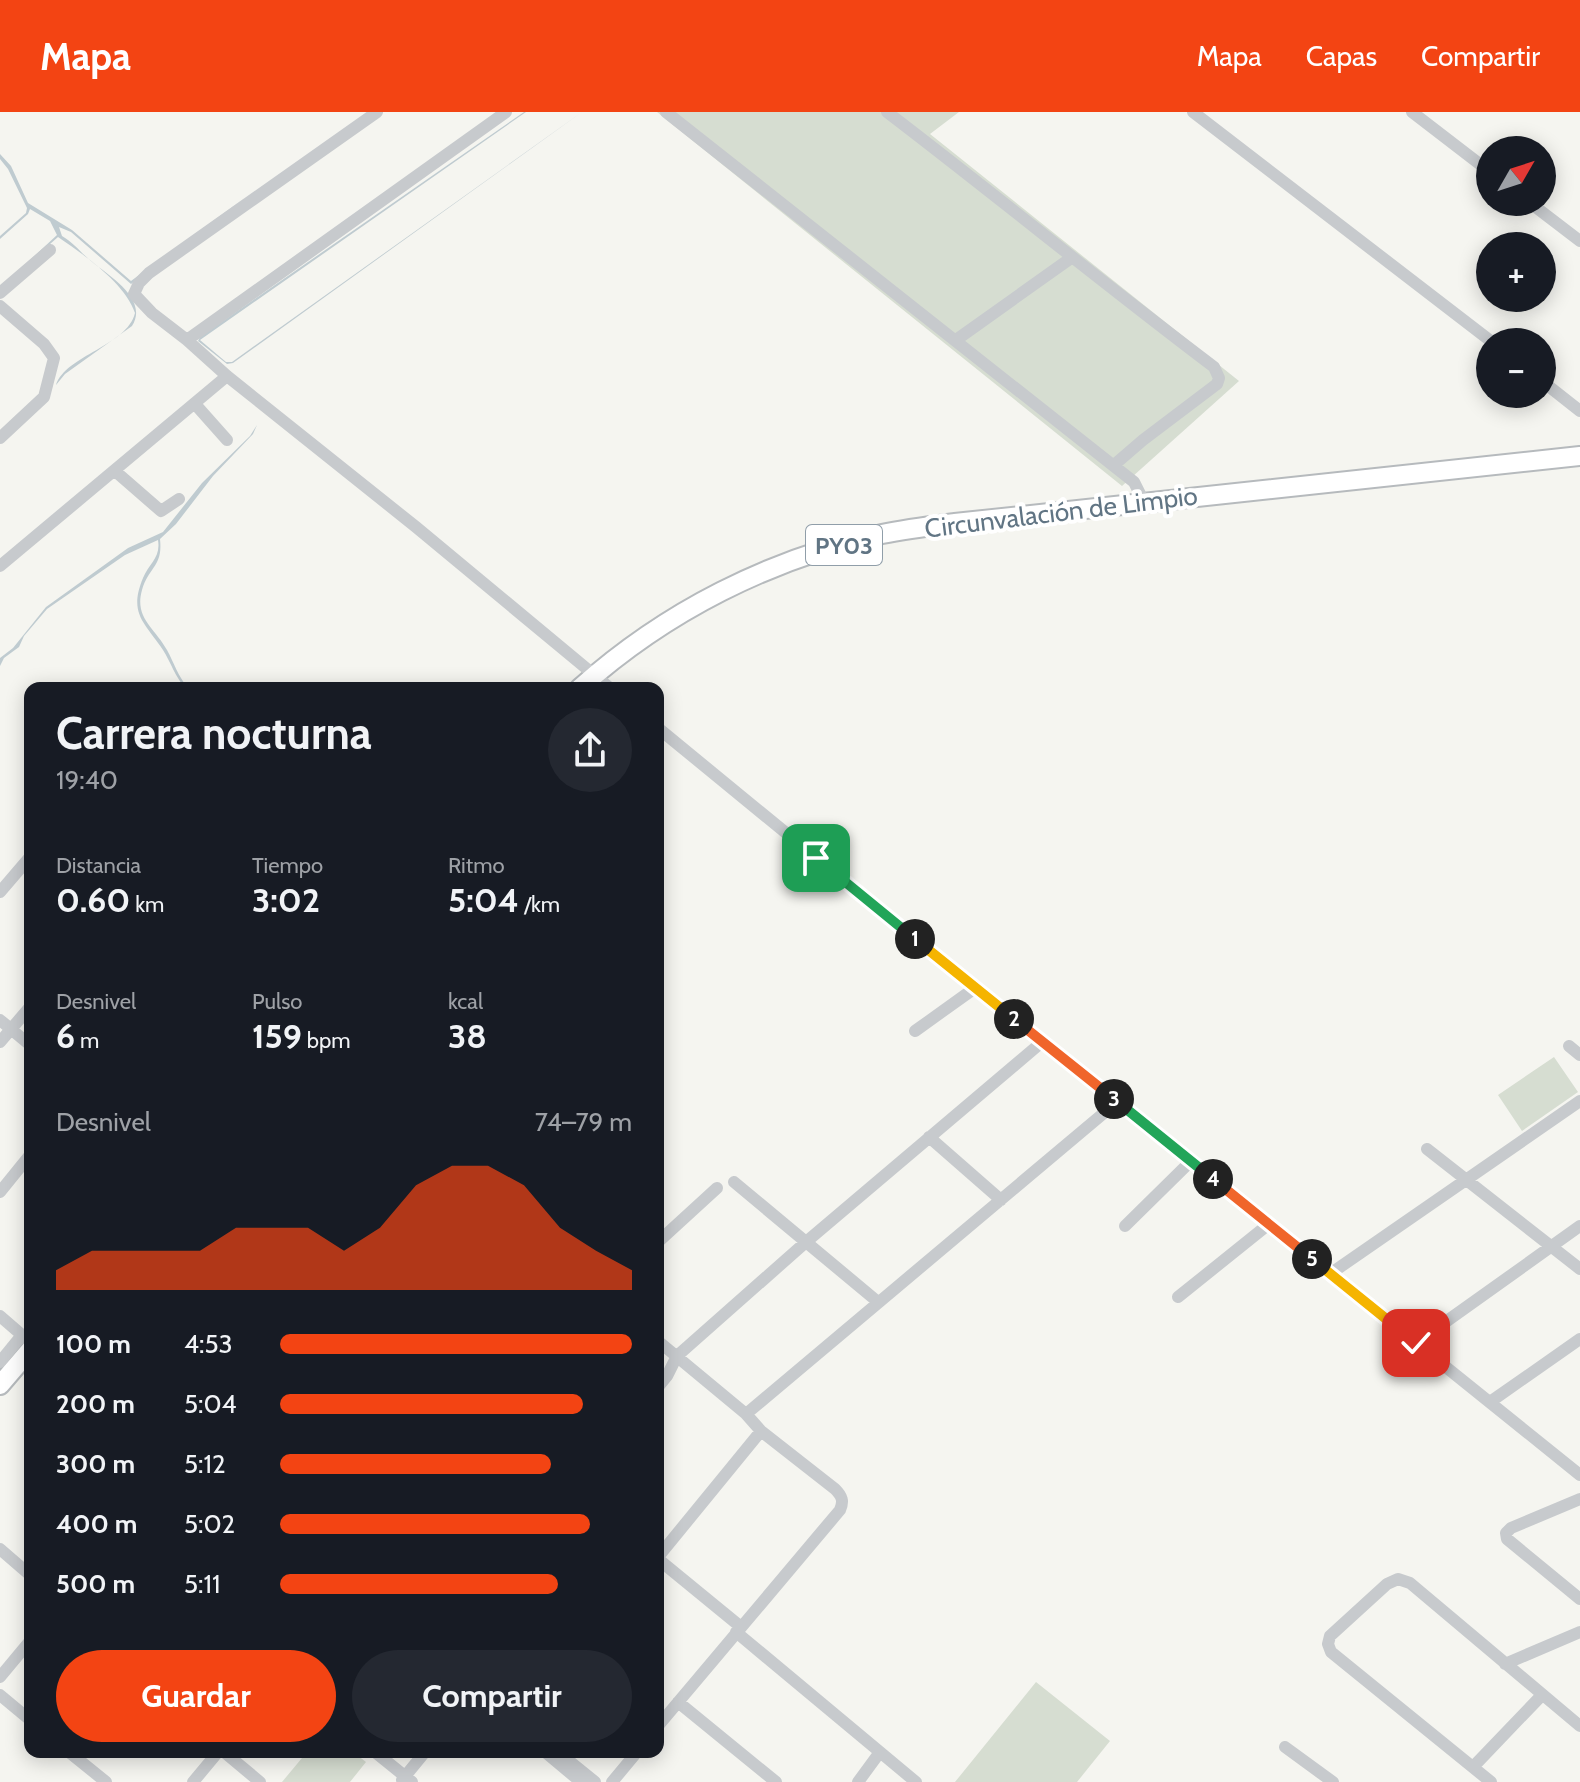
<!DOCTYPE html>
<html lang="es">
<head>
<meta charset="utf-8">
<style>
  body { margin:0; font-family:Cabin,sans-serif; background:#242831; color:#f1f3f6; height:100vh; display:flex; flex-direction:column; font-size:30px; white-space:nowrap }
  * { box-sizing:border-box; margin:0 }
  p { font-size:26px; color:#9ea1a6 }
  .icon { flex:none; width:44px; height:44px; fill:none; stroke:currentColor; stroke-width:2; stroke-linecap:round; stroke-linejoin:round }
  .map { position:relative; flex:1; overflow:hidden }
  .side { position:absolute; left:24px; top:570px; width:640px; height:1076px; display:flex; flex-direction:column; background:#171b24; border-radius:16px; box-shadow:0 4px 20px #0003 }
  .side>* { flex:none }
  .needle { width:52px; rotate:51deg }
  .buttons { position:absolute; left:1476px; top:24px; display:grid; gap:16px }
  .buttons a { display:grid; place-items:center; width:80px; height:80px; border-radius:50%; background:#171b24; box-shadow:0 4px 20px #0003; font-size:40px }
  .pin { position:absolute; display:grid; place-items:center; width:68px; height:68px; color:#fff; margin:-34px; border-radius:16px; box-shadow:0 4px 12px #0006 }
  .km { position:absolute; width:40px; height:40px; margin:-20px; border-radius:50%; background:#222; color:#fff; font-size:22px; line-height:40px; text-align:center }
  .round { display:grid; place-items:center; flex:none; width:84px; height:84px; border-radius:42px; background:#242831 }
  .overview { display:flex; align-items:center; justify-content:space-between; height:136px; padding:0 32px }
  h1 { font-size:44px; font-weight:700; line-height:60px }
  .stats { display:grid; grid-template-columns:repeat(3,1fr); gap:12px; height:136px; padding:8px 32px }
  .stats div { display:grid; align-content:center }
  .stats b { font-size:34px; font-weight:700 }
  .stats small { font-size:22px; font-weight:400 }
  .stats p { font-size:22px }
  .chart { height:224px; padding:16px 32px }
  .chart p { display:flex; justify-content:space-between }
  .chart svg { width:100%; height:144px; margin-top:8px; fill:#f34413; opacity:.7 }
  .action { display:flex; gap:16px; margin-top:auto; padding:16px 32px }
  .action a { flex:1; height:92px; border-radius:48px; background:#f34413; color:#fff; font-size:32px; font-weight:700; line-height:92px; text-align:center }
  .action a+a { background:#242831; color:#f1f3f6 }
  ul { padding:0 32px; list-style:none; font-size:26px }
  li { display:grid; grid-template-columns:128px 96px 1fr; align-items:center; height:60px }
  li i { height:20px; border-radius:10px; background:#f34413 }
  header { display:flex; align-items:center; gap:48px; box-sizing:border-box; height:112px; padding:0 40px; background:#f34413; color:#fff }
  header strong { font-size:38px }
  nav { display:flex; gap:44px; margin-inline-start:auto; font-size:28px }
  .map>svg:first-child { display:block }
</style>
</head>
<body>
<header>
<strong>Mapa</strong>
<nav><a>Mapa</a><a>Capas</a><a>Compartir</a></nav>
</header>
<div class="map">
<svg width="1580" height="1670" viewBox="0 0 1580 1670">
  <rect width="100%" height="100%" fill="#f5f5f0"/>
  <path fill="#d6ddd1" d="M 657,0 L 959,0 L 930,22 L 1239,269 L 1122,374 Z
    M 1554,945 L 1578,980 L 1522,1019 L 1498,983 Z
    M 1036,1570 L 1110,1629 L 1077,1670 L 955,1670 Z
    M 307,1640 L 353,1640 L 366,1650 L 350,1670 L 282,1670 Z"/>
  <path fill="#bfcbd0" d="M 524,0 L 526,0 L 200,228 L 226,250 L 232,250 L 582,0 L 233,251 L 227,252 L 198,229 L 200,225 Z
    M 0,42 L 11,54 L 28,91 L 72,118 L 131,169 L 246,85 L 131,172 L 71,120 L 59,115 L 62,124 C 74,131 81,141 91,149 C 109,164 149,187 132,214 L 65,262 L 56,273 C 66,243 127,234 135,201 C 125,171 83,142 58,125 L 0,176 L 57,123 L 50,109 L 30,97 L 28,102 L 0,127 L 0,124 L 26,101 L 27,96 L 8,57 L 0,47 Z
    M 257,313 L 253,322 L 213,364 L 176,412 L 160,427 C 163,455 149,454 142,478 C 134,506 155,516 167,538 C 174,551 178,564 188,576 L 185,576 C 175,564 171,551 163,538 C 145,511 128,502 143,466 C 149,451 161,446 158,428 L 125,443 L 47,497 L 24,524 L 19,535 L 4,546 L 0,554 L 0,546 L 13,536 L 46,495 L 128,436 L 163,420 L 202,371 L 250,324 Z"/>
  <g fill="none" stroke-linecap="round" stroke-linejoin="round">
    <g stroke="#b6babd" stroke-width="22">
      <path id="highway" d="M 580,576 C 666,499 770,447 882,422 C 906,417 931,414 955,411 L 1580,344
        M 0,1273 L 30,1238"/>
    </g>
    <path stroke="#c7cacd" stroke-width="12" d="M 377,0 L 149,161 L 139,171 L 134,182 L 152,201 L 187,228 L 227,264 L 416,415 L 610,576
      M 666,0 L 1134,370 L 1144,390
      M 887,0 C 997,84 1104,172 1214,255 L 1219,266 L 1217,272 L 1143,328 L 1114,353
      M 1193,0 L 1492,230
      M 1412,0 L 1490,60
      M 1529,90 L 1580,129
      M 0,181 L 50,138
      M 0,194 L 44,232 L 54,246 L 44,285 L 0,326
      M 187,228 L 506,0
      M 956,228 L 1071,146
      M 1542,269 L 1580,299
      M 195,292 L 227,328
      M 115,359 L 161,399 L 179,387
      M 0,454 L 227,264
      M 658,616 L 975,876 L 1580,1363
      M 0,780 L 30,745
      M 0,908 L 30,933
      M 915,919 L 975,876
      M 0,930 L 30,895
      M 1569,934 L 1580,943
      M 929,1025 L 1001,1088
      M 1427,1037 L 1580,1157
      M 734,1070 L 878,1190
      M 0,1080 L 30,1043
      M 1125,1114 L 1191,1049
      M 658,1130 L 717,1076
      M 1330,1162 L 1580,989
      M 1178,1185 L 1269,1112
      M 0,1204 L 30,1230
      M 658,1229 L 746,1302 L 761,1319 L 835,1377 C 842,1384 844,1389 840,1398 L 658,1614
      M 1416,1231 L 1580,1114
      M 0,1250 L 22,1223
      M 658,1275 L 667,1264 L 677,1244 L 806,1130 L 1042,930
      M 1490,1290 L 1580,1227
      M 746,1302 L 1117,990
      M 1580,1387 L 1511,1416 L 1506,1421 L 1507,1427 L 1580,1487
      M 0,1437 L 30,1463
      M 658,1445 L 761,1319
      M 658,1447 L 741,1515
      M 736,1520 L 916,1670
      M 1505,1552 L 1580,1520
      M 0,1565 L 30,1529
      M 0,1583 L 30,1608
      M 678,1590 L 776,1670
      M 1285,1635 L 1333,1670
      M 69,1640 L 106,1670
      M 224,1640 L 260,1670
      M 375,1640 L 412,1670
      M 545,1640 L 581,1670
      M 558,1640 L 595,1670
      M 1473,1655 L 1542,1583
      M 402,1668 L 425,1640
      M 193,1670 L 218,1640
      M 612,1670 L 637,1640
      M 858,1670 L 880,1640
      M 1491,1670 L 1331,1540 L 1328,1532 L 1330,1524 L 1387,1472 L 1398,1467 L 1410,1471 L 1580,1614"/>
    <use href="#highway" stroke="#fff" stroke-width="18"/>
  </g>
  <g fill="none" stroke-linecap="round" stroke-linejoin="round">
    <g stroke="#fff" stroke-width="16">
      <path id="split-1" d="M 816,746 L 915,827"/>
    </g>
    <g stroke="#fff" stroke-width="16">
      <path id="split-2" d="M 915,827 L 1014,907"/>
    </g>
    <g stroke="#fff" stroke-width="16">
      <path id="split-3" d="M 1014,907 L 1114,987"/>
    </g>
    <g stroke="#fff" stroke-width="16">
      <path id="split-4" d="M 1114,987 L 1213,1067"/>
    </g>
    <g stroke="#fff" stroke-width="16">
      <path id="split-5" d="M 1213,1067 L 1312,1147"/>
    </g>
    <g stroke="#fff" stroke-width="16">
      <path id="split-6" d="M 1312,1147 L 1416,1231"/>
    </g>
    <use href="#split-1" stroke="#22a559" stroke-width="10"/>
    <use href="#split-2" stroke="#f5b400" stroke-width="10"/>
    <use href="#split-3" stroke="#f0652b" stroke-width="10"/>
    <use href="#split-4" stroke="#22a559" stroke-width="10"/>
    <use href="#split-5" stroke="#f0652b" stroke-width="10"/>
    <use href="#split-6" stroke="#f5b400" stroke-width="10"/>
  </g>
  <g text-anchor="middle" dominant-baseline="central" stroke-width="8" stroke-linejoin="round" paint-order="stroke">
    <rect fill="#fff" stroke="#909ea9" stroke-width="2" x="806" y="413" width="76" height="40" rx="6"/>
    <g font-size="24" font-weight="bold" fill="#617584">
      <text x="844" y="433">PY03</text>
    </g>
    <g font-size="26" fill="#617584" stroke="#fff">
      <text transform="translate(1061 400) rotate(-7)">Circunvalación de Limpio</text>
    </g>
  </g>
</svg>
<div class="buttons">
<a><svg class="needle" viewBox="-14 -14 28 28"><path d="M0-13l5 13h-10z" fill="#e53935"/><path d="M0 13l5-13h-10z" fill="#9ea1a6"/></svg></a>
<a>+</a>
<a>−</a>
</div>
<div class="pin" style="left:816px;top:746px;background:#1e9e55"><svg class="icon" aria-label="arrive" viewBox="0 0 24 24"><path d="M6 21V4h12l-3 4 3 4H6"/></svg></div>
<div class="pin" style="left:1416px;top:1231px;background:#d93025"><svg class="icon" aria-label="check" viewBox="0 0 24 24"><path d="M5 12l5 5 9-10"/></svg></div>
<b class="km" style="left:915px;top:827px">1</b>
<b class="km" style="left:1014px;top:907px">2</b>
<b class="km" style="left:1114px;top:987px">3</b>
<b class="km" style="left:1213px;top:1067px">4</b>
<b class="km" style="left:1312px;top:1147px">5</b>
<section class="side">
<div class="overview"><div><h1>Carrera nocturna</h1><p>19:40</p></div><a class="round"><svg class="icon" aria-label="share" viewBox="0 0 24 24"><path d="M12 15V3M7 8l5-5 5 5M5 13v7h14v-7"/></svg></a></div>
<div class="stats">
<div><p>Distancia</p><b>0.60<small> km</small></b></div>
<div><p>Tiempo</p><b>3:02</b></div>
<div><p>Ritmo</p><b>5:04<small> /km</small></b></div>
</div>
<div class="stats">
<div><p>Desnivel</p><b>6<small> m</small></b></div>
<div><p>Pulso</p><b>159<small> bpm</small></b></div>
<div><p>kcal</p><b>38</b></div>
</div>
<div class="chart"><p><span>Desnivel</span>74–79 m</p>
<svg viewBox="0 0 160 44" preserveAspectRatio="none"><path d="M0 44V38L10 32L20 32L30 32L40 32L50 25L60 25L70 25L80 32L90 25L100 12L110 6L120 6L130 12L140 25L150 32L160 38V44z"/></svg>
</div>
<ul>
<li><b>100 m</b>4:53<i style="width:100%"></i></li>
<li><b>200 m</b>5:04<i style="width:86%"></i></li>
<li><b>300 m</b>5:12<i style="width:77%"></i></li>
<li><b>400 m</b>5:02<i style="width:88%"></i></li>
<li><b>500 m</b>5:11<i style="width:79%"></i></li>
</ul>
<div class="action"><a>Guardar</a><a>Compartir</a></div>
</section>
</div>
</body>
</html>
